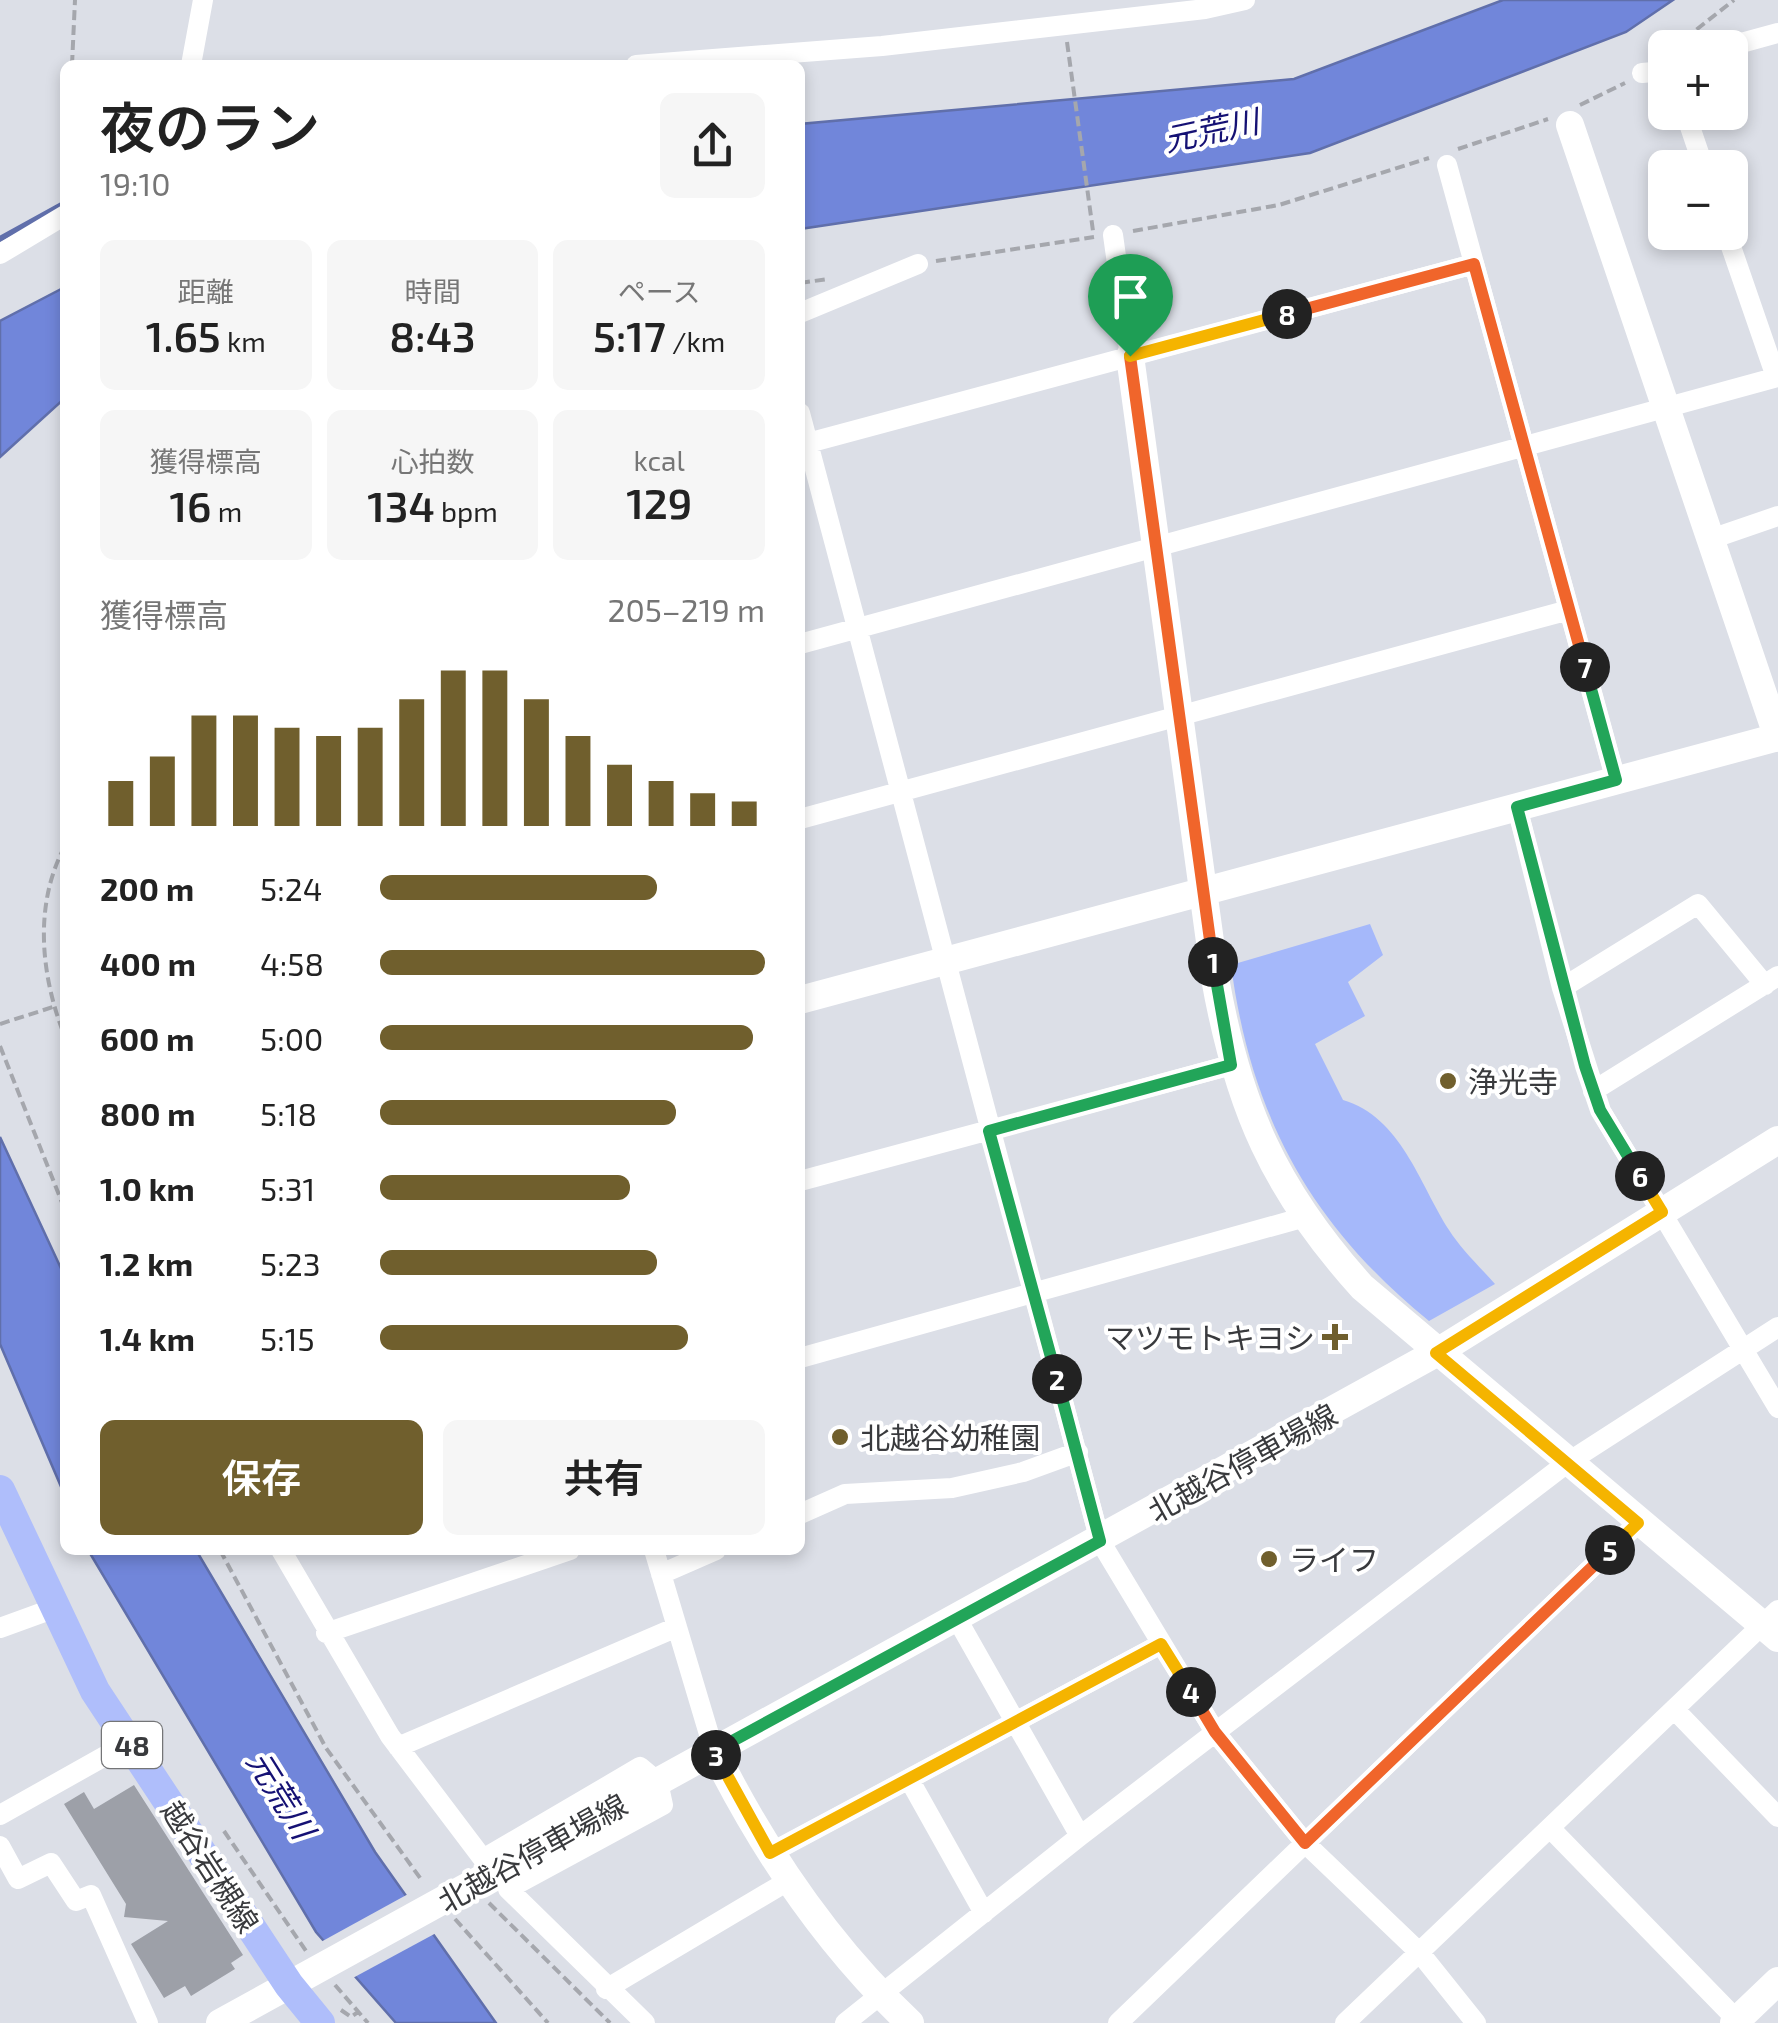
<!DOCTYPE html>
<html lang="ja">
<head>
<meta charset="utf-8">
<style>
  body { margin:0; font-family:"Exo 2","Noto Sans JP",sans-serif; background:#f6f6f6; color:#222; height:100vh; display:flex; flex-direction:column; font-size:38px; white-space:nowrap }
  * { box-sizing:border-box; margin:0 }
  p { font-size:32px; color:#767676 }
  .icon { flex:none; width:55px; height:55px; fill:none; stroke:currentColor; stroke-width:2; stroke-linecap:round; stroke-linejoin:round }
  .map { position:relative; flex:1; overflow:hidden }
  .sheet { position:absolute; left:60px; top:60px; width:745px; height:1495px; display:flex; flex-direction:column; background:#fff; border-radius:15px; box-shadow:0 5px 15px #0003 }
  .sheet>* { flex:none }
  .buttons { position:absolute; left:1648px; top:30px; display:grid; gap:20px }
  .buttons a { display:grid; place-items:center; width:100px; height:100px; border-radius:15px; background:#fff; box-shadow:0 5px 15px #0003; font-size:50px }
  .pin { position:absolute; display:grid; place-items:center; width:85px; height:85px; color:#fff; margin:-102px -42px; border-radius:50% 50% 50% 0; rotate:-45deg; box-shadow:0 0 10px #0007 }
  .pin .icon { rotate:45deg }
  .km { position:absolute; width:50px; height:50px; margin:-25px; border-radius:50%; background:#222; color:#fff; font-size:28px; line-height:50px; text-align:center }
  .round { display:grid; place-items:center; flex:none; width:105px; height:105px; border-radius:15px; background:#f6f6f6 }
  .headline { display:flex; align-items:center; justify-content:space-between; height:170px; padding:0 40px }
  h1 { font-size:55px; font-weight:600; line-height:75px }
  .metrics { display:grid; grid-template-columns:repeat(3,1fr); gap:15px; height:170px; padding:10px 40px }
  .metrics div { display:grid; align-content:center; border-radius:15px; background:#f6f6f6; text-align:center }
  .metrics b { font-size:42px; font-weight:600 }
  .metrics small { font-size:28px; font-weight:400 }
  .metrics p { font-size:28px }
  .chart { height:280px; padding:20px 40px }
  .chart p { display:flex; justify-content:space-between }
  .chart svg { width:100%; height:180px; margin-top:10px; stroke:#705f2d; stroke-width:6 }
  .primary-button { display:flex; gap:20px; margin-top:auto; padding:20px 40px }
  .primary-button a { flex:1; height:115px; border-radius:15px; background:#705f2d; color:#fff; font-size:40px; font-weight:600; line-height:115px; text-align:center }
  .primary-button a+a { background:#f6f6f6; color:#222 }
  ul { padding:0 40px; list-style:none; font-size:32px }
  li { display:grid; grid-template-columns:160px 120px 1fr; align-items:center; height:75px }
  li i { height:25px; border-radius:12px; background:#705f2d }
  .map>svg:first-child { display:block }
</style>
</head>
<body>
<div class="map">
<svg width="1778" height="2023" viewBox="0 0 1778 2023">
  <rect width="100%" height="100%" fill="#dcdfe7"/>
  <path fill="#a5b8fa" d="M 1370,924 L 1383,955 L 1348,982 L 1365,1016 L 1315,1044 L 1343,1100 C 1401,1117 1419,1183 1449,1230 C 1461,1249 1480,1267 1495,1284 L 1429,1321 C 1310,1224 1251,1116 1231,965 Z"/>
  <path fill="#7186da" stroke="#606fab" stroke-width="2.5" d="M 1503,0 L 1673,0 L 1626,32 L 1310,153 L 800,229 L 800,124 L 1294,79 Z
    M 65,287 L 65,398 L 0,457 L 0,321 Z
    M 0,1137 L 65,1277 L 65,1496 L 0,1344 Z
    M 88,1550 L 196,1550 L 375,1852 L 496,2023 L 396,2023 L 316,1932 Z"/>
  <path fill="#dcdfe7" d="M 410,1893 L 438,1932 L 351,1979 L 319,1943 Z"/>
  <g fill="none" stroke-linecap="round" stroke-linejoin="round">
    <path stroke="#606fab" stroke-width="6" d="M 0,239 L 65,203"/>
  </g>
  <path fill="#9da0a8" d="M 134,1785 L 243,1955 L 231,1963 L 235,1969 L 191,1996 L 185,1986 L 164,1998 L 131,1944 L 168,1921 L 124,1917 L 126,1904 L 64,1804 L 84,1792 L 94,1809 Z"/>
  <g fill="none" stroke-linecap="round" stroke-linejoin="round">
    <path stroke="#a5a7ad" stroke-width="4" stroke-dasharray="10 5" stroke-linecap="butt" d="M 1067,42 L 1093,231
      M 1673,48 L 1734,0
      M 72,65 L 75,0
      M 1580,105 L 1625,83
      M 1458,149 L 1548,119
      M 1133,231 L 1279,205 L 1429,158
      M 936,261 L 1094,237
      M 800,283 L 828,279
      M 65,846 C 33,905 41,977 65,1037
      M 0,1024 L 53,1007
      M 0,1046 L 65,1210
      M 220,1550 L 326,1748 L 423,1882
      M 224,1831 L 306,1951
      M 489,1903 L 610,2023
      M 455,1919 L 548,2023
      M 335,1985 L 368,2023
      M 341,2010 L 351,2017 L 358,2012"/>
    <path stroke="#fff" stroke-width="20" d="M 1723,48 L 1778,33
      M 191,65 L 203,0
      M 636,65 L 882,46 L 1205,9 L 1245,0
      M 1642,73 L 1665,71
      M 1685,112 L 1704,168
      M 1447,165 L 1616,781
      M 1726,232 L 1776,377
      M 1113,235 L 1130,356
      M 0,254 L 65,215
      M 800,313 L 918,264
      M 800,413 L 1100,1541 L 1215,1732 L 1305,1843 L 1420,1953 L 1476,2023
      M 808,443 L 1474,264
      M 1711,539 L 1778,516
      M 800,644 L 1778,377
      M 1517,807 L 1562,988 L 1601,1111 L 1778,1408
      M 800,819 L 1569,610
      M 1562,988 L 1698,904 L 1765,985
      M 1593,1091 L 1778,976
      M 800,1181 L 1231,1065
      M 800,1358 L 1305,1217
      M 800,1514 L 845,1494 L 952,1488 L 1023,1472 L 1078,1452
      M 281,1550 L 390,1736 L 483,1859 L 640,1767 L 658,1782 L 663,1805 L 508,1889 L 645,2023
      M 654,1550 L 714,1751
      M 661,1574 L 716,1550
      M 957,1619 L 1080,1836
      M 0,1628 L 55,1608
      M 326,1633 L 570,1550
      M 1674,1709 L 1778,1817
      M 398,1747 L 677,1627
      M 909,1779 L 984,1913
      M 0,1815 L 130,1742
      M 1550,1828 L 1737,2020
      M 0,1846 L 18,1879 L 51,1863 L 76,1901 L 91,1895 L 148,2023
      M 771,1853 L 1161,1644
      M 606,1989 L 788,1881
      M 845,2023 L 1080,1836 L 1567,1463 L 1778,1327
      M 1118,2023 L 1638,1523
      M 1345,2023 L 1778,1610"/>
    <path stroke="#fff" stroke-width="28" d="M 1570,125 L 1778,738
      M 1130,356 L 1215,978 C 1238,1107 1274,1189 1362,1287 L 1778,1638
      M 800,1000 L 1778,737
      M 714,1751 C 765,1853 827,1945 910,2023
      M 220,2023 L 1436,1353 L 1778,1140
      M 1734,2023 L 1778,1981"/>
    <path stroke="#afbefb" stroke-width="30" d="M 0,1490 L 95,1691 L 289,1985 L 320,2023"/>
  </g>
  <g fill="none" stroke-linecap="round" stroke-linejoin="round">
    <g stroke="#fff" stroke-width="20">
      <path id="split-1" d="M 1130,356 L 1213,962"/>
    </g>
    <g stroke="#fff" stroke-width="20">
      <path id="split-2" d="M 1057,1379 L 989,1131 L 1231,1065 L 1213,962"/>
    </g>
    <g stroke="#fff" stroke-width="20">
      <path id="split-3" d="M 716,1755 L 714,1751 L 1100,1541 L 1057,1379"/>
    </g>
    <g stroke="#fff" stroke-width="20">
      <path id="split-4" d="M 716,1755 L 770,1853 L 1161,1644 L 1191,1692"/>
    </g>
    <g stroke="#fff" stroke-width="20">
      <path id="split-5" d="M 1191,1692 L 1215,1732 L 1305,1843 L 1610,1550"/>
    </g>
    <g stroke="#fff" stroke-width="20">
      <path id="split-6" d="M 1610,1550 L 1638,1523 L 1436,1353 L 1662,1212 L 1640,1176"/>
    </g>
    <g stroke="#fff" stroke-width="20">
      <path id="split-7" d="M 1585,667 L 1616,780 L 1517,807 L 1585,1066 L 1600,1110 L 1640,1176"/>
    </g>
    <g stroke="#fff" stroke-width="20">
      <path id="split-8" d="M 1287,314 L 1474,264 L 1585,667"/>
    </g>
    <g stroke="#fff" stroke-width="20">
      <path id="split-9" d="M 1130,356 L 1287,314"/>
    </g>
    <use href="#split-1" stroke="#f0652b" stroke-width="12"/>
    <use href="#split-2" stroke="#22a559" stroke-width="12"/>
    <use href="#split-3" stroke="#22a559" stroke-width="12"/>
    <use href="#split-4" stroke="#f5b400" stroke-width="12"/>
    <use href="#split-5" stroke="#f0652b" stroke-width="12"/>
    <use href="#split-6" stroke="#f5b400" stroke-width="12"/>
    <use href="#split-7" stroke="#22a559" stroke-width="12"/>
    <use href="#split-8" stroke="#f0652b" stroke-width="12"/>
    <use href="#split-9" stroke="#f5b400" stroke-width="12"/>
  </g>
  <g fill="#705f2d" stroke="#fff" stroke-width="4">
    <circle cx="1448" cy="1081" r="10"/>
    <path d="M1330 1322h10v10h10v10h-10v10h-10v-10h-10v-10h10z"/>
    <circle cx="840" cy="1437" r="10"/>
    <circle cx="1269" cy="1559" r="10"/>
  </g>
  <g text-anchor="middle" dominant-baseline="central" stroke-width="8" stroke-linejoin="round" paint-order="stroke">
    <rect fill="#fff" stroke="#747577" stroke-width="2.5" x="102" y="1722" width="60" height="46" rx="8"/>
    <g font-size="28" font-weight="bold" fill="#393a3d">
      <text x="132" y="1745">48</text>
    </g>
    <g font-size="30" fill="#393a3d" stroke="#fff" text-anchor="start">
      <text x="1468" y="1081">浄光寺</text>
      <text x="1315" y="1337" text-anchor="end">マツモトキヨシ</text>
      <text x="860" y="1437">北越谷幼稚園</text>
      <text x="1289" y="1559">ライフ</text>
    </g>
    <g font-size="30" fill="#393a3d" stroke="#fff">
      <text transform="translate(1242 1462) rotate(-29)">北越谷停車場線</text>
      <text transform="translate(532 1852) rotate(-29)">北越谷停車場線</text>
      <text transform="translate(211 1866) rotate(57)">越谷岩槻線</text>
    </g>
    <g font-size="32" font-style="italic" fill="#151174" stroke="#fff">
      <text transform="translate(1211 129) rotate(-12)">元荒川</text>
      <text transform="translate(282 1794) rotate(58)">元荒川</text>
    </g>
  </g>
</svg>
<div class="buttons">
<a>+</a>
<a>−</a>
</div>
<div class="pin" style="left:1130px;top:356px;background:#1e9e55"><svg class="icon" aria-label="arrive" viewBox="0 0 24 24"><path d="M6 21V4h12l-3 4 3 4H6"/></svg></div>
<b class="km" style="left:1213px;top:962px">1</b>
<b class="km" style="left:1057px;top:1379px">2</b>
<b class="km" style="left:716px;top:1755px">3</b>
<b class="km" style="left:1191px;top:1692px">4</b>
<b class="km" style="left:1610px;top:1550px">5</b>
<b class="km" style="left:1640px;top:1176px">6</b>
<b class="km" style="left:1585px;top:667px">7</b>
<b class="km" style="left:1287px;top:314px">8</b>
<section class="sheet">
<div class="headline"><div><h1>夜のラン</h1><p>19:10</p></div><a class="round"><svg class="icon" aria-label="share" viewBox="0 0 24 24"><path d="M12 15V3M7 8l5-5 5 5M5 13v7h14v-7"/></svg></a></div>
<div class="metrics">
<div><p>距離</p><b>1.65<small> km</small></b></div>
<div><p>時間</p><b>8:43</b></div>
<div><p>ペース</p><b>5:17<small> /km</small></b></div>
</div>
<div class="metrics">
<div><p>獲得標高</p><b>16<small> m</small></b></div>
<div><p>心拍数</p><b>134<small> bpm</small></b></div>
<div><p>kcal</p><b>129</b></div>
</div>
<div class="chart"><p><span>獲得標高</span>205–219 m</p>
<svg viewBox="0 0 160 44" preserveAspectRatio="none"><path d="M5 44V33M15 44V27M25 44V17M35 44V17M45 44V20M55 44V22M65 44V20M75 44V13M85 44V6M95 44V6M105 44V13M115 44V22M125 44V29M135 44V33M145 44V36M155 44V38"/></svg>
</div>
<ul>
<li><b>200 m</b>5:24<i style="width:72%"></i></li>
<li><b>400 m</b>4:58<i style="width:100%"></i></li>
<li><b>600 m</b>5:00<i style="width:97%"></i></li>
<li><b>800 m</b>5:18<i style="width:77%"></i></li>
<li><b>1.0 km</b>5:31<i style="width:65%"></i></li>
<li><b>1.2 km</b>5:23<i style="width:72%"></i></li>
<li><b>1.4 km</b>5:15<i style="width:80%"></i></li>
</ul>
<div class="primary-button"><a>保存</a><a>共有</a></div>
</section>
</div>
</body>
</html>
